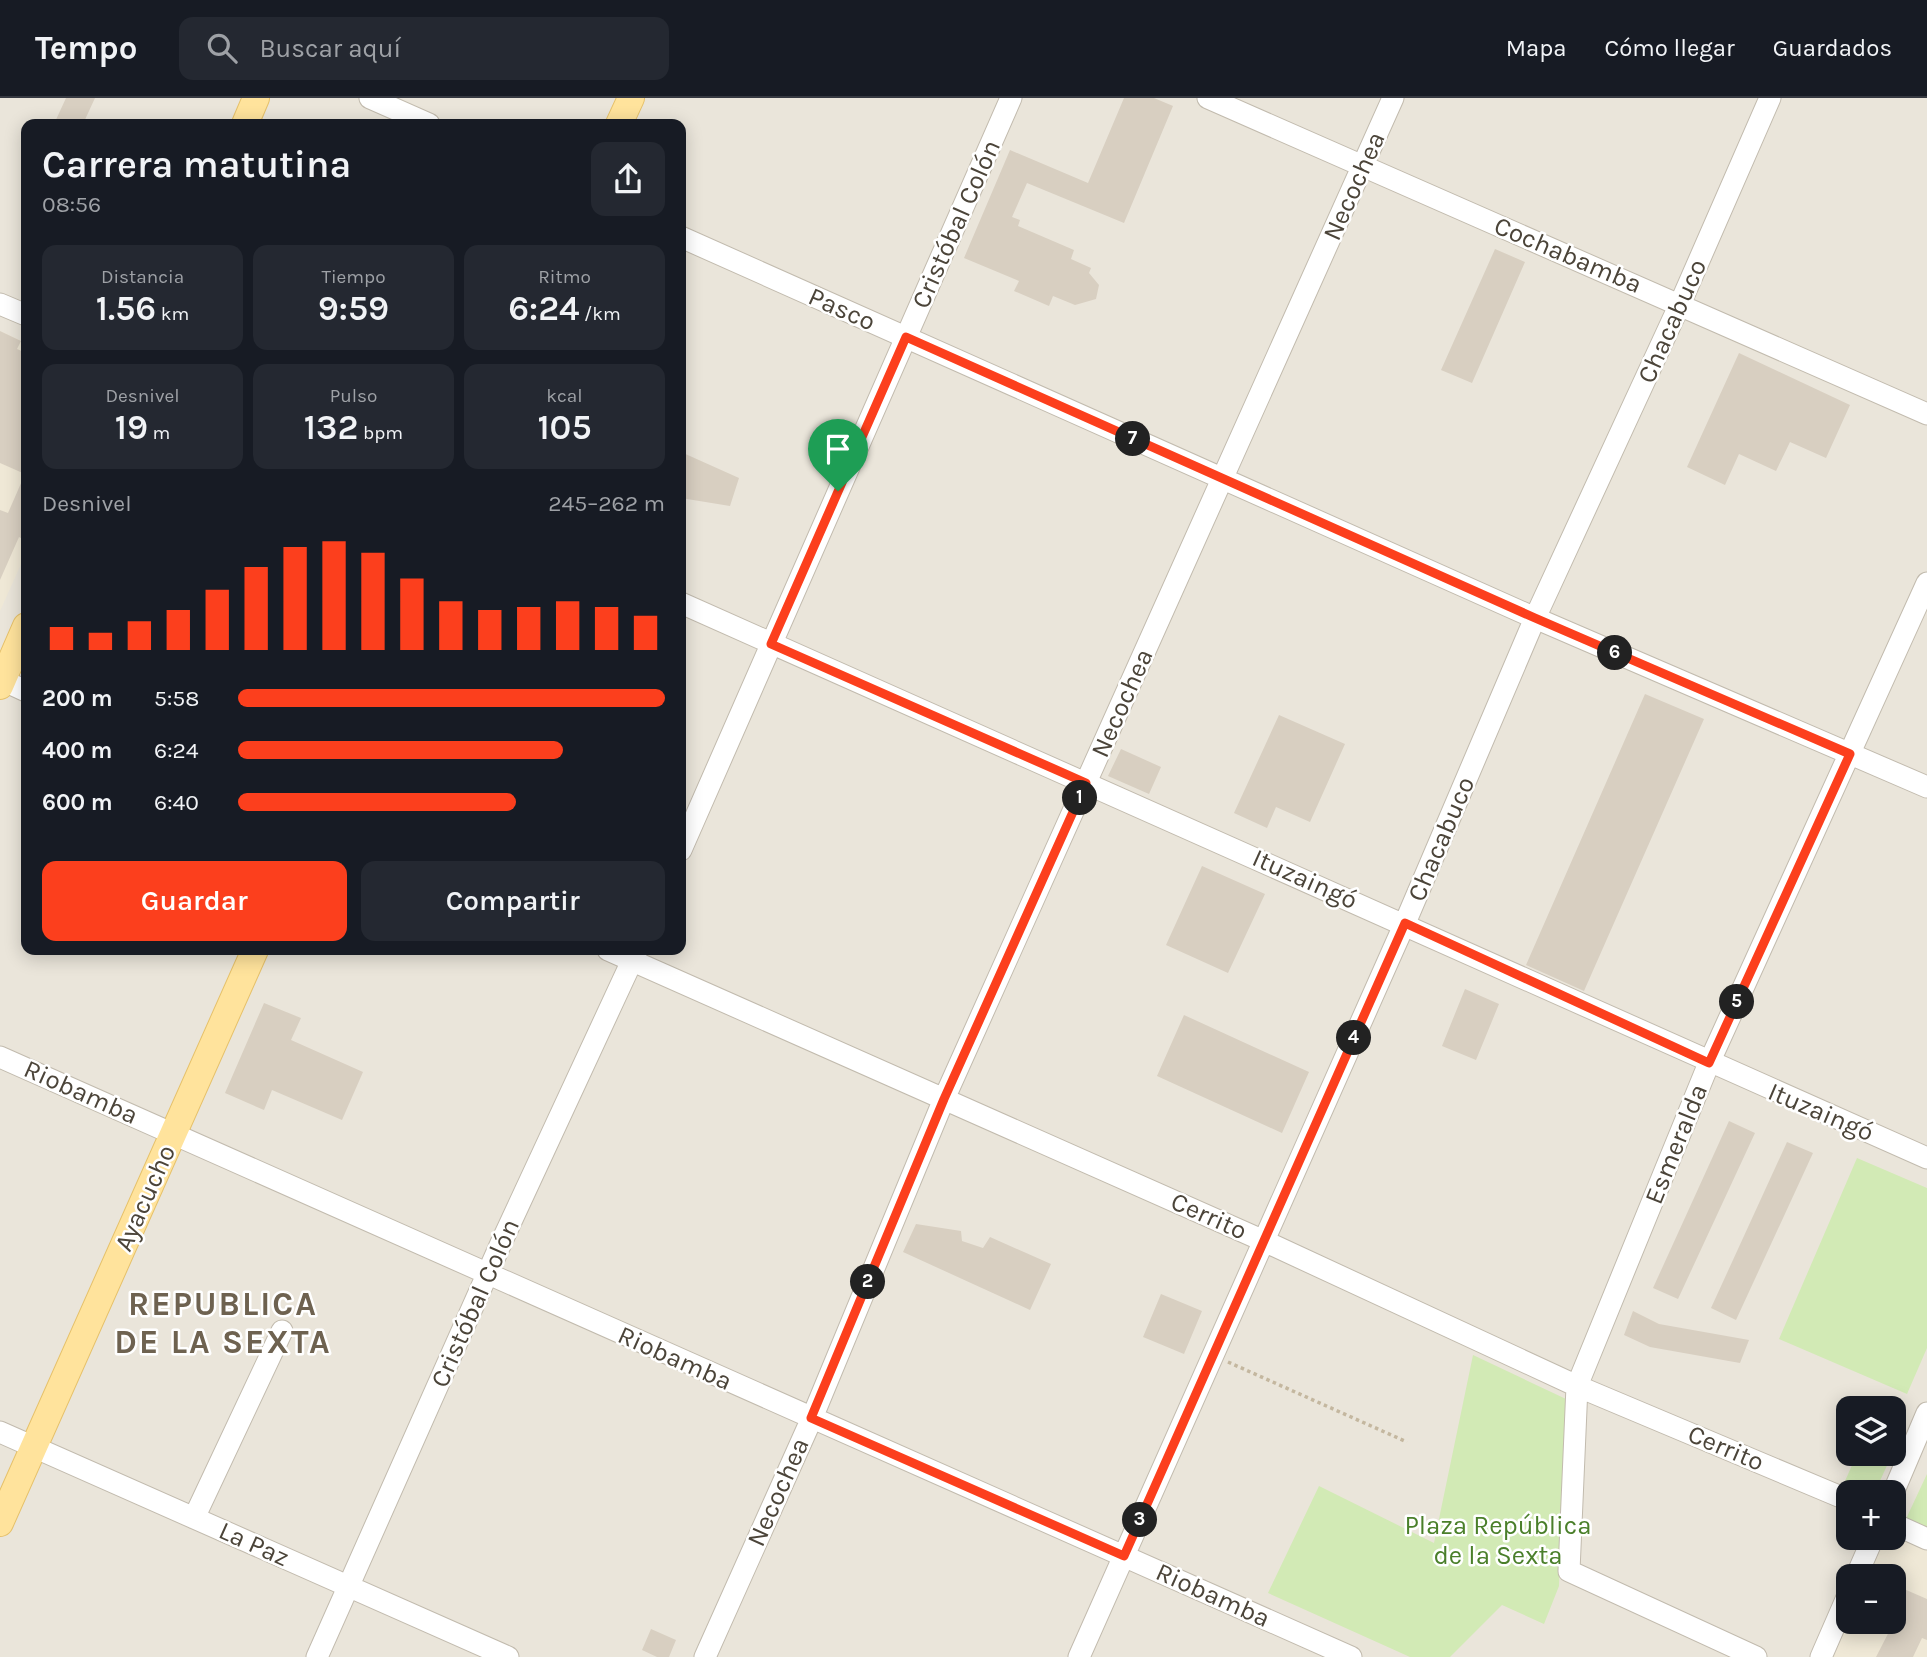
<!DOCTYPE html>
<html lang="es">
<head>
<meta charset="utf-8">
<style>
  body { margin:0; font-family:Karla,sans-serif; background:#242831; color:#f1f3f6; height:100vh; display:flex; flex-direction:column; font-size:26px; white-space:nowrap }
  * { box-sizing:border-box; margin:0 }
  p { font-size:23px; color:#9ea1a6 }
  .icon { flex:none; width:38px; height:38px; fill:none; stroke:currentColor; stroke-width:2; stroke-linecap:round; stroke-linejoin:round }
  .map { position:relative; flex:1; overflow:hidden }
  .panel { position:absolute; left:21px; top:21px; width:665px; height:836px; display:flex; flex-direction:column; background:#171b24; border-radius:14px; box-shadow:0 4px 18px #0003 }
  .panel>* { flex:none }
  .tools { position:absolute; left:1836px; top:1298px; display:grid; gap:14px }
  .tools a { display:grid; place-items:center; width:70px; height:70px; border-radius:14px; background:#171b24; box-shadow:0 4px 18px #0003; font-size:35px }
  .pin { position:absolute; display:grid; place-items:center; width:60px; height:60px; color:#fff; margin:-72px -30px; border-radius:50% 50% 50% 0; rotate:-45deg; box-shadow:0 0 7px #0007 }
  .pin .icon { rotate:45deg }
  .km { position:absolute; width:35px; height:35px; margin:-18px; border-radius:50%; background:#222; color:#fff; font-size:19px; line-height:35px; text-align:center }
  .round { display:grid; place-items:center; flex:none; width:74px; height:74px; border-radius:14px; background:#242831 }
  .head { display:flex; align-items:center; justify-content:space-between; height:119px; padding:0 21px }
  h1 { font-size:38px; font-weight:600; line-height:52px }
  .metrics { display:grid; grid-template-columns:repeat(3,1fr); gap:10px; height:119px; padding:7px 21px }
  .metrics div { display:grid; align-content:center; border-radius:14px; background:#242831; text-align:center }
  .metrics b { font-size:35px; font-weight:600 }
  .metrics small { font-size:19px; font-weight:400 }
  .metrics p { font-size:19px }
  .chart { height:196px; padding:14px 21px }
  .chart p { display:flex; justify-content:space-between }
  .chart svg { width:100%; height:126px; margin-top:7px; stroke:#fc3f1d; stroke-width:6 }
  .button { display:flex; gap:14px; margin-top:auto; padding:14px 21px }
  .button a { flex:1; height:80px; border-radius:14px; background:#fc3f1d; color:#fff; font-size:28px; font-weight:600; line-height:80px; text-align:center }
  .button a+a { background:#242831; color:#f1f3f6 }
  ul { padding:0 21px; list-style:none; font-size:23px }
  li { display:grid; grid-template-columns:112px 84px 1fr; align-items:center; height:52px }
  li i { height:18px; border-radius:9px; background:#fc3f1d }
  header { display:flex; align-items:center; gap:42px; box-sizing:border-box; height:98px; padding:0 35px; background:#171b24; border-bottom:2px solid #363941 }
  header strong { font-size:33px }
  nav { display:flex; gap:38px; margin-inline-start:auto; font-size:24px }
  .search { width:490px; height:63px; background:#242831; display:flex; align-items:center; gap:18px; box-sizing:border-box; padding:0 24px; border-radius:14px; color:#9ea1a6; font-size:26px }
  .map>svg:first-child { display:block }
</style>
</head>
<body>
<header>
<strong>Tempo</strong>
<div class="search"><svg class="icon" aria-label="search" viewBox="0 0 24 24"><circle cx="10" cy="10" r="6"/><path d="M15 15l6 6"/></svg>Buscar aquí</div>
<nav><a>Mapa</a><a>Cómo llegar</a><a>Guardados</a></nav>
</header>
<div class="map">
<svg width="1927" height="1559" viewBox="0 0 1927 1559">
  <rect width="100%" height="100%" fill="#f6f3ec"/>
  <path fill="#eae5da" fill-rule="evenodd" d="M 0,0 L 1927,0 L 1927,1559 L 0,1559 ZM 26,26 L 681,26 L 681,852 L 26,852 ZM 1848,1311 L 1894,1311 L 1894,1356 L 1848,1356 ZM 1848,1395 L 1894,1395 L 1894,1440 L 1848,1440 ZM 1848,1479 L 1894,1479 L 1894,1524 L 1848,1524 Z"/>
  <path fill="#efe8d6" d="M 0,233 L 26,245 L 26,455 L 0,513 Z
    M 1894,1426 L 1927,1442 L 1927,1559 L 1821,1559 L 1848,1497 L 1848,1524 L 1894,1524 L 1894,1479 L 1856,1479 L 1873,1440 L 1894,1440 Z"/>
  <path fill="#d2eab5" d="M 1857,1060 L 1927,1090 L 1927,1250 L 1907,1296 L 1779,1241 Z
    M 1473,1257 L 1566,1301 L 1559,1488 L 1544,1526 L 1502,1507 L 1450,1559 L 1410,1559 L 1268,1495 L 1319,1388 L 1434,1445 Z
    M 1857,1356 L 1879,1356 L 1890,1361 L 1879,1385 L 1863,1391 L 1845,1383 Z
    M 1927,1376 L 1927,1432 L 1905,1423 Z"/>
  <path fill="#d8cfc1" d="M 66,0 L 95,0 L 83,26 L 54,26 Z
    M 1124,0 L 1154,0 L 1173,8 L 1124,125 L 1027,85 L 1012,119 L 1020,122 L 1018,128 L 1074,152 L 1071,161 L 1091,170 L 1089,175 L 1099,187 L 1096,201 L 1075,207 L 1053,198 L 1049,208 L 1014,193 L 1019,183 L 964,160 L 1010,52 L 1088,85 Z
    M 1495,151 L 1525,164 L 1472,285 L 1441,272 Z
    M 0,233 L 21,243 L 17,251 L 26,255 L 26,443 L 19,439 L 0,482 L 0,412 L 8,415 L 25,376 L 0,365 Z
    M 1739,255 L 1850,307 L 1826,360 L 1790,344 L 1776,373 L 1739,356 L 1725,387 L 1687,369 Z
    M 681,354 L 739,380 L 730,408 L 681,400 Z
    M 1645,596 L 1704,621 L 1584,893 L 1526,867 Z
    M 1279,617 L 1345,646 L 1310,724 L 1276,709 L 1267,730 L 1234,715 Z
    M 1121,651 L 1161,669 L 1149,696 L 1108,678 Z
    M 1202,768 L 1265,796 L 1228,875 L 1166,847 Z
    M 1465,891 L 1499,906 L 1476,962 L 1442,948 Z
    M 264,905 L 301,920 L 291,942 L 363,974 L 342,1022 L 272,992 L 264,1012 L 225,995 Z
    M 1184,917 L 1309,974 L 1282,1035 L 1157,978 Z
    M 1729,1023 L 1755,1035 L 1678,1201 L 1653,1190 Z
    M 1787,1044 L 1813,1055 L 1736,1222 L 1711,1210 Z
    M 916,1126 L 961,1133 L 962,1143 L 983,1150 L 990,1139 L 1051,1166 L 1030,1212 L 903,1154 Z
    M 1161,1196 L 1202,1213 L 1184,1256 L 1143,1239 Z
    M 1633,1213 L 1659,1226 L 1749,1242 L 1740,1265 L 1650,1249 L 1624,1237 Z
    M 1897,1488 L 1927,1501 L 1927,1542 L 1922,1540 L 1913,1559 L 1876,1559 L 1894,1524 L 1894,1497 Z
    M 651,1531 L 676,1542 L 669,1559 L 657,1559 L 642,1552 Z"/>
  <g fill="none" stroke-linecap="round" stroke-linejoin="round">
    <g stroke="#c2bbae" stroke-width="23">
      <path id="minor" d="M 370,0 L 429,26
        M 1208,0 L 1927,316
        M 681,139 L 1535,520 L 1927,689
        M 0,206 L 26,217
        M 681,505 L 1927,1060
        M 0,581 L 26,593
        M 681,752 L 1011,0
        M 608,852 L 1264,1143 L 1577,1288 L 1848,1402
        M 0,959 L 1351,1559
        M 0,1334 L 508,1559
        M 1893,1395 L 1927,1315
        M 194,1420 L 282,1233
        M 1894,1426 L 1927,1441
        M 1856,1479 L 1873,1440
        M 317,1559 L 502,1143 L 637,852
        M 705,1559 L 812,1320 L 944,1001 L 1393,0
        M 1079,1559 L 1405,825 L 1535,520 L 1680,206 L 1770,0
        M 1756,1559 L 1569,1473 L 1577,1288 L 1709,965 L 1927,485
        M 1821,1559 L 1848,1497"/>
    </g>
    <g stroke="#e6c16a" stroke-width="28">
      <path id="major" d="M 245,26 L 256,0
        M 619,26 L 631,0
        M 0,588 L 26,528
        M 0,1425 L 255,852"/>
    </g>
    <path stroke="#c4b79f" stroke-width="3.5" stroke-dasharray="3.5 3.5" stroke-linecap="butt" d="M 1228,1264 L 1407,1344"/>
    <use href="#minor" stroke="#fff" stroke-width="21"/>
    <use href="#major" stroke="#ffe39c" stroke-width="26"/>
  </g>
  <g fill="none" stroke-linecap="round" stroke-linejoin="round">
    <g stroke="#fff" stroke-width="14">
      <path id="route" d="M 906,239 L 1535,520 L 1850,656 L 1709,965 L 1405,825 L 1124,1458 L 811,1320 L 944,1001 L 1086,685 L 771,546 Z"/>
    </g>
    <use href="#route" stroke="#fc3f1d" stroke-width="9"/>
  </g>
  <g text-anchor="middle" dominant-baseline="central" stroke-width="5" stroke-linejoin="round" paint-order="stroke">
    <g font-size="26" fill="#4b4439" stroke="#fff">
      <text transform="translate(1354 88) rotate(-66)">Necochea</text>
      <text transform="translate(956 126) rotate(-66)">Cristóbal Colón</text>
      <text transform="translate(1568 157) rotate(23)">Cochabamba</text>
      <text transform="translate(842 211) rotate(24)">Pasco</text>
      <text transform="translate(1672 223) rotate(-66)">Chacabuco</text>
      <text transform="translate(1122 605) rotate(-66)">Necochea</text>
      <text transform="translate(1441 741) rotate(-67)">Chacabuco</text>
      <text transform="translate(1305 781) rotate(24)">Ituzaingó</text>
      <text transform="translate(81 994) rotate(24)">Riobamba</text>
      <text transform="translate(1821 1014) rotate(23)">Ituzaingó</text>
      <text transform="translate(1676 1046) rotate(-68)">Esmeralda</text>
      <text transform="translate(145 1100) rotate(-66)">Ayacucho</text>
      <text transform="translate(1209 1118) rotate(24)">Cerrito</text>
      <text transform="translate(475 1205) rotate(-66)">Cristóbal Colón</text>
      <text transform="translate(675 1260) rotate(24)">Riobamba</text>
      <text transform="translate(1726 1350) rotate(23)">Cerrito</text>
      <text transform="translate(778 1394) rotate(-66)">Necochea</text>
      <text transform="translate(254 1446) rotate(24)">La Paz</text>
      <text transform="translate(1213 1497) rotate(24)">Riobamba</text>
    </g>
    <g font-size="26" fill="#4a7f2a" stroke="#fff">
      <text x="1498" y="1427">Plaza República<tspan x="1498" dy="30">de la Sexta</tspan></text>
    </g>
    <g font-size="33" font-weight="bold" letter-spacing="2" fill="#6e6250" stroke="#fff">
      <text x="223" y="1206">REPUBLICA<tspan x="223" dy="38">DE LA SEXTA</tspan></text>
    </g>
  </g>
</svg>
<div class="tools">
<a><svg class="icon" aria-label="layers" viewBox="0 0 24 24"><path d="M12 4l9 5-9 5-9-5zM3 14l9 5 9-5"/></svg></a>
<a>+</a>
<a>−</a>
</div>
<div class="pin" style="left:838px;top:393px;background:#1e9e55"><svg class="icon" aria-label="arrive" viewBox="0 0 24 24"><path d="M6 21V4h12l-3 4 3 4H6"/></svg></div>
<b class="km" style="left:1080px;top:700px">1</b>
<b class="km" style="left:868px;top:1184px">2</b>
<b class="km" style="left:1140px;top:1422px">3</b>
<b class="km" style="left:1354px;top:940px">4</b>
<b class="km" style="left:1737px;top:904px">5</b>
<b class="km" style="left:1615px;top:555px">6</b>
<b class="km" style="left:1133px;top:341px">7</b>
<section class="panel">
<div class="head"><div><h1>Carrera matutina</h1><p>08:56</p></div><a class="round"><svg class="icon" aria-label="share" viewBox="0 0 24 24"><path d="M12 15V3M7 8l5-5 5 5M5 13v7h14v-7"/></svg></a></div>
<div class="metrics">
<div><p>Distancia</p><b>1.56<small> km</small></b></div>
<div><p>Tiempo</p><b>9:59</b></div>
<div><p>Ritmo</p><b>6:24<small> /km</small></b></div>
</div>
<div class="metrics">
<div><p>Desnivel</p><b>19<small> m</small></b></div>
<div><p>Pulso</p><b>132<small> bpm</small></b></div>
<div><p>kcal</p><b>105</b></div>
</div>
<div class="chart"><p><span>Desnivel</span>245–262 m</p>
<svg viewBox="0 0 160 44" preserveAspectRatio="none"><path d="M5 44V36M15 44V38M25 44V34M35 44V30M45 44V23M55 44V15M65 44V8M75 44V6M85 44V10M95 44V19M105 44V27M115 44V30M125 44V29M135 44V27M145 44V29M155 44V32"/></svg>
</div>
<ul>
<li><b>200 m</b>5:58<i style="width:100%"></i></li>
<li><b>400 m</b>6:24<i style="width:76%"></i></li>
<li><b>600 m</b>6:40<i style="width:65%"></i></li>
</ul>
<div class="button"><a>Guardar</a><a>Compartir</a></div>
</section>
</div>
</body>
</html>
